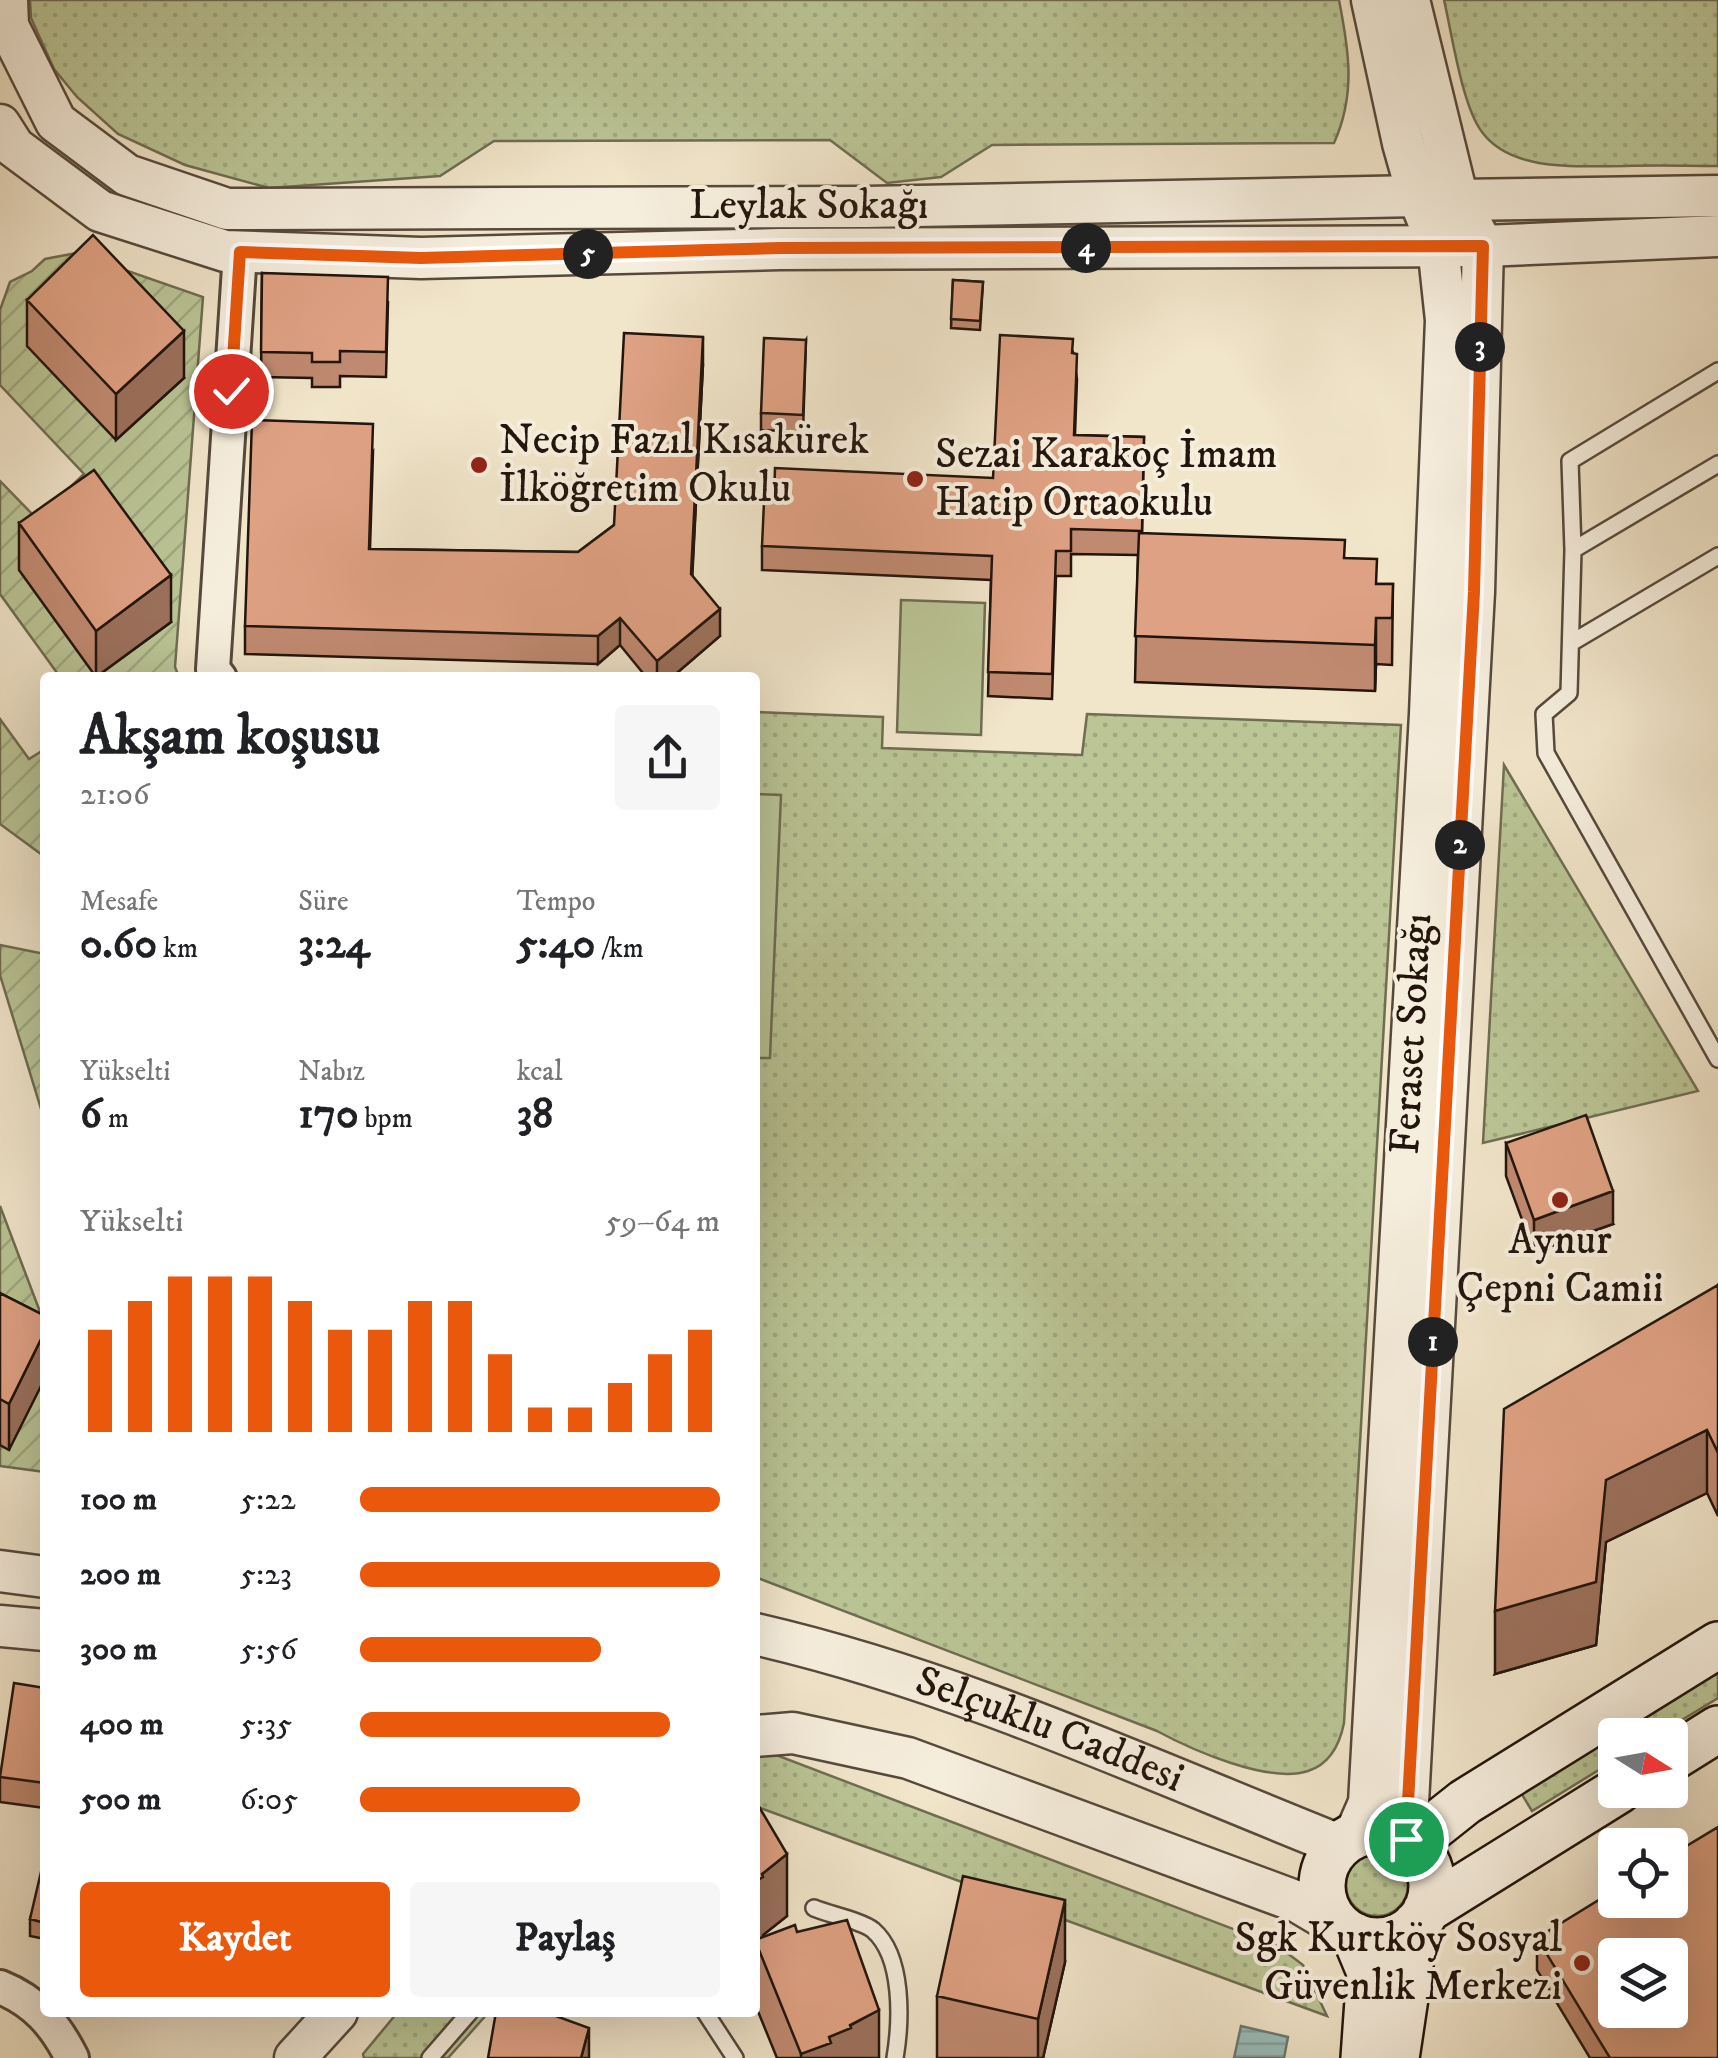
<!DOCTYPE html>
<html lang="tr">
<head>
<meta charset="utf-8">
<style>
  body { margin:0; font-family:"IM FELL DW Pica",serif; background:#f6f6f6; color:#202124; height:100vh; display:flex; flex-direction:column; font-size:38px; white-space:nowrap }
  * { box-sizing:border-box; margin:0 }
  p { font-size:32px; color:#757577 }
  .icon { flex:none; width:55px; height:55px; fill:none; stroke:currentColor; stroke-width:2; stroke-linecap:round; stroke-linejoin:round }
  .map { position:relative; flex:1; overflow:hidden }
  .details { position:absolute; left:40px; top:672px; width:720px; height:1345px; display:flex; flex-direction:column; background:#fff; border-radius:10px; box-shadow:0 10px 40px #0002 }
  .details>* { flex:none }
  .needle { width:65px; rotate:101deg }
  .buttons { position:absolute; left:1598px; top:1718px; display:grid; gap:20px }
  .buttons a { display:grid; place-items:center; width:90px; height:90px; border-radius:10px; background:#fff; box-shadow:0 10px 40px #0002; font-size:50px }
  .pin { position:absolute; display:grid; place-items:center; width:85px; height:85px; color:#fff; margin:-42px; border:5px solid #fff; border-radius:50%; box-shadow:0 2px 10px #0007 }
  .km { position:absolute; width:50px; height:50px; margin:-25px; border-radius:50%; background:#222; color:#fff; font-size:28px; line-height:50px; text-align:center }
  .round { display:grid; place-items:center; flex:none; width:105px; height:105px; border-radius:10px; background:#f6f6f6 }
  .head { display:flex; align-items:center; justify-content:space-between; height:170px; padding:0 40px }
  h1 { font-size:55px; font-weight:700; line-height:75px }
  .figures { display:grid; grid-template-columns:repeat(3,1fr); gap:15px; height:170px; padding:10px 40px }
  .figures div { display:grid; align-content:center }
  .figures b { font-size:42px; font-weight:700 }
  .figures small { font-size:28px; font-weight:400 }
  .figures p { font-size:28px }
  .chart { height:280px; padding:20px 40px }
  .chart p { display:flex; justify-content:space-between }
  .chart svg { width:100%; height:180px; margin-top:10px; stroke:#ea580c; stroke-width:6 }
  .button { display:flex; gap:20px; margin-top:auto; padding:20px 40px }
  .button a { flex:1; height:115px; border-radius:10px; background:#ea580c; color:#fff; font-size:40px; font-weight:700; line-height:115px; text-align:center }
  .button a+a { background:#f6f6f6; color:#202124 }
  ul { padding:0 40px; list-style:none; font-size:32px }
  li { display:grid; grid-template-columns:160px 120px 1fr; align-items:center; height:75px }
  li i { height:25px; border-radius:12px; background:#ea580c }
  .map>svg:first-child { display:block }
</style>
</head>
<body>
<div class="map">
<svg width="1718" height="2058" viewBox="0 0 1718 2058">
  <defs>
    <pattern id="grass-dots" width="8" height="8" patternUnits="userSpaceOnUse" patternTransform="scale(2.5)"><rect width="8" height="8" fill="#bbc596"/><path d="M2 2h.1M6 6h.1" fill="none" stroke="#a0a880" stroke-width="1.8" stroke-linecap="round"/></pattern>
    <pattern id="garden-furrows" width="10" height="10" patternUnits="userSpaceOnUse" patternTransform="scale(2.5)"><rect width="10" height="10" fill="#bbc596"/><path d="M-1 1l2-2M0 10L10 0M9 11l2-2" fill="none" stroke="#a0a880"/></pattern>
    <pattern id="water-rules" width="6" height="5" patternUnits="userSpaceOnUse" patternTransform="scale(2.5)"><rect width="6" height="5" fill="#9bbebc"/><path d="M0 2.5h6" fill="none" stroke="#85a2a0"/></pattern>
  </defs>
  <rect width="100%" height="100%" fill="#f1e5ca"/>
  <filter id="stains"><feTurbulence type="fractalNoise" baseFrequency=".002" numOctaves="4"/><feColorMatrix values="0 0 0 0 .2 0 0 0 0 .09 0 0 0 0 .02 0 0 0 .5 -.17"/></filter>
  <radialGradient id="worn" r=".72"><stop offset=".6" stop-color="#630" stop-opacity="0"/><stop offset="1" stop-color="#630" stop-opacity=".3"/></radialGradient>
  <path fill="url(#grass-dots)" stroke="#6f6d52" stroke-width="2.5" d="M 30,0 L 1339,0 C 1349,51 1356,94 1334,143 L 992,145 L 941,177 L 887,183 L 830,140 L 494,141 L 440,176 L 269,188 L 185,165 L 118,134 L 77,97 L 54,69 L 31,18 Z
    M 1444,0 L 1718,0 L 1718,166 C 1687,166 1656,165 1626,166 C 1581,166 1512,173 1482,132 C 1462,106 1452,34 1444,0 Z
    M 755,712 L 883,717 L 882,748 L 1082,755 L 1087,714 L 1401,725 L 1344,1723 C 1340,1743 1330,1764 1308,1771 C 1269,1784 1192,1750 1157,1731 L 755,1577 Z
    M 1504,765 L 1698,1091 L 1483,1143 Z
    M 1718,1667 L 1718,1698 L 1657,1735 L 1615,1735 L 1615,1760 L 1532,1811 L 1518,1788 Z
    M 755,1747 L 1278,1946 L 1303,1965 L 1327,2016 L 755,1806 Z
    M1346 1885a31 31 0 1 1 62 0a31 31 0 1 1-62 0Z
    M 397,2013 L 488,2013 L 448,2058 L 364,2058 L 363,2054 Z"/>
  <path fill="url(#garden-furrows)" stroke="#6f6d52" stroke-width="2.5" d="M 76,253 L 203,297 L 175,667 L 179,677 L 60,677 L 0,594 L 0,481 L 37,519 L 84,474 L 0,385 L 0,310 L 10,282 L 32,271 L 45,259 Z
    M 0,719 L 29,759 L 45,749 L 45,857 L 0,824 Z
    M 0,945 L 45,954 L 45,1122 L 0,975 Z
    M 0,1206 L 45,1325 L 45,1472 L 0,1466 Z"/>
  <path fill="#bbc596" stroke="#6f6d52" stroke-width="2.5" d="M 901,600 L 985,603 L 981,735 L 897,732 Z
    M 755,794 L 781,795 L 770,1058 L 755,1058 Z"/>
  <path fill="url(#water-rules)" stroke="#6b7a76" stroke-width="2.5" d="M 1241,2026 L 1288,2037 L 1284,2058 L 1234,2058 Z"/>
  <g fill="none" stroke-linecap="round" stroke-linejoin="round">
    <g stroke="#56493c" stroke-width="20">
      <path id="service" d="M 1718,371 L 1570,461 L 1573,550 L 1569,693 L 1544,714 L 1546,753 L 1718,1059
        M 1573,550 L 1718,464
        M 1571,643 L 1718,556
        M 814,1908 C 828,1914 862,1921 873,1930 C 904,1957 901,2022 895,2058
        M 705,2012 L 735,2058
        M 430,2058 L 470,2012"/>
    </g>
    <g stroke="#56493c" stroke-width="38">
      <path id="minor" d="M 220,678 L 213,669 L 240,252
        M 0,1987 C 35,2001 55,2024 72,2058"/>
    </g>
    <g stroke="#56493c" stroke-width="45">
      <g id="tertiary">
        <path d="M 7,0 L 8,26 L 56,122 L 127,175 L 227,209 L 867,207 L 1418,196 L 1458,200 L 1718,196"/>
        <path d="M 0,125 L 14,147 L 100,211 L 225,251 L 421,258 L 780,249 L 1483,246 L 1718,236"/>
        <path d="M 0,1571 L 45,1577"/>
        <path d="M 0,1626 L 45,1630"/>
        <path id="s1" d="M 755,1634 C 956,1680 1148,1769 1339,1845"/>
        <path d="M 755,1736 L 793,1733 L 908,1758 L 1298,1902 L 1340,1927"/>
        <path d="M 1355,1835 L 1369,1803 L 1430,714 L 1446,320 L 1438,245 L 1418,196 L 1403,143 L 1372,0"/>
        <path d="M 1406,1839 L 1474,592 L 1483,246 L 1458,200 L 1409,0"/>
        <path d="M 295,2058 L 337,2012"/>
      </g>
    </g>
    <g stroke="#23150d" stroke-width="50">
      <path id="secondary" d="M 1670,1759 L 1718,1729
        M1322 1886a55 55 0 1 1 110 0a55 55 0 1 1-110 0Z
        M 1412,1844 L 1465,1802 L 1718,1645
        M 1426,1910 L 1619,1790
        M 1355,1936 L 1370,1972 L 1364,2058
        M 1396,2058 L 1416,1924"/>
    </g>
    <use href="#service" stroke="#f6eedd" stroke-width="15"/>
    <use href="#minor" stroke="#f6eedd" stroke-width="32"/>
    <use href="#tertiary" stroke="#f6eedd" stroke-width="40"/>
    <use href="#secondary" stroke="#f6eedd" stroke-width="45"/>
  </g>
  <path fill="#c08a71" stroke="#23150d" stroke-width="2.5" d="M 262,273 L 388,302 L 386,377 L 340,376 L 340,387 L 312,387 L 312,378 L 261,377 Z
    M 953,280 L 983,282 L 980,330 L 951,328 Z
    M 27,300 L 184,378 L 116,440 L 27,346 Z
    M 806,340 L 803,432 L 761,430 L 761,413 Z
    M 1073,353 L 1077,379 L 1075,435 L 1144,437 L 1142,533 L 1345,558 L 1377,584 L 1393,584 L 1392,665 L 1376,664 L 1375,691 L 1135,682 L 1138,555 L 1071,554 L 1071,576 L 1056,576 L 1052,699 L 988,696 L 991,580 L 762,570 L 762,546 L 774,502 L 993,478 Z
    M 703,364 L 692,576 L 720,636 L 671,678 L 647,678 L 620,645 L 598,664 L 245,654 L 245,626 L 373,452 L 370,549 L 578,552 L 614,525 Z
    M 19,523 L 171,622 L 96,677 L 19,570 Z
    M 1506,1143 L 1613,1224 L 1534,1252 L 1506,1176 Z
    M 1718,1285 L 1718,1516 L 1707,1493 L 1606,1542 L 1596,1645 L 1495,1674 Z
    M 0,1293 L 45,1316 L 9,1450 L 0,1445 Z
    M 45,1688 L 45,1808 L 0,1802 L 0,1777 Z
    M 755,1800 L 787,1916 L 763,1935 L 763,1937 L 797,1932 L 879,2058 L 777,2058 L 755,2004 Z
    M 45,1873 L 45,1939 L 30,1936 L 30,1919 Z
    M 1537,1938 L 1718,2058 L 1590,2058 L 1537,1970 Z
    M 1065,1962 L 1043,2058 L 937,2058 L 937,1996 Z"/>
  <path fill="#9c715c" stroke="#23150d" stroke-width="2.5" d="M 184,331 L 184,378 L 116,440 L 116,394 Z
    M 703,337 L 703,364 L 691,602 L 691,574 Z
    M 171,575 L 171,622 L 96,677 L 96,631 Z
    M 720,609 L 720,636 L 671,678 L 657,678 L 657,661 Z
    M 620,618 L 620,645 L 598,664 L 598,636 Z
    M 1376,618 L 1376,664 L 1375,691 L 1375,645 Z
    M 1613,1191 L 1613,1224 L 1534,1252 L 1534,1220 Z
    M 45,1331 L 45,1378 L 9,1450 L 9,1404 Z
    M 1707,1430 L 1707,1493 L 1606,1542 L 1596,1645 L 1495,1674 L 1495,1611 L 1606,1480 Z
    M 787,1854 L 787,1916 L 763,1935 L 763,1940 L 755,1941 L 755,1882 L 762,1874 Z
    M 1065,1900 L 1065,1962 L 1043,2058 L 1038,2058 L 1038,2019 Z
    M 879,2010 L 879,2058 L 801,2058 L 801,2054 L 829,2037 Z
    M 589,2028 L 589,2058 L 581,2058 Z"/>
  <path fill="#dfa183" stroke="#23150d" stroke-width="2.5" fill-rule="evenodd" d="M 93,235 L 184,331 L 116,394 L 27,300 Z
    M 262,273 L 388,277 L 386,352 L 340,351 L 340,362 L 312,362 L 312,353 L 261,352 Z
    M 953,280 L 983,282 L 980,321 L 951,319 Z
    M 624,333 L 703,337 L 691,574 L 720,609 L 657,661 L 620,618 L 598,636 L 245,626 L 252,420 L 373,424 L 369,549 L 578,552 L 614,525 Z
    M 1000,335 L 1073,339 L 1072,353 L 1077,354 L 1074,435 L 1144,437 L 1142,531 L 1071,529 L 1071,551 L 1056,551 L 1052,674 L 988,672 L 992,556 L 762,546 L 764,502 L 774,502 L 775,468 L 993,478 Z
    M 764,338 L 806,340 L 803,415 L 761,413 Z
    M 94,470 L 171,575 L 96,631 L 19,523 Z
    M 1139,533 L 1345,540 L 1344,558 L 1377,559 L 1376,584 L 1393,584 L 1392,618 L 1376,618 L 1375,645 L 1135,636 Z
    M 1586,1115 L 1613,1191 L 1534,1220 L 1506,1143 Z
    M 1718,1285 L 1718,1453 L 1707,1430 L 1606,1480 L 1596,1582 L 1495,1611 L 1504,1409 Z
    M 0,1293 L 45,1316 L 45,1331 L 9,1404 L 0,1399 Z
    M 14,1683 L 45,1688 L 45,1783 L 0,1777 Z
    M 755,1800 L 787,1854 L 762,1874 L 763,1877 L 755,1882 Z
    M 1718,1827 L 1718,2058 L 1610,2058 L 1537,1938 L 1615,1890 L 1615,1900 L 1670,1900 L 1670,1856 ZM 1615,1955 L 1670,1955 L 1670,2010 L 1615,2010 Z
    M 41,1872 L 45,1873 L 45,1923 L 30,1919 Z
    M 963,1876 L 1065,1900 L 1038,2019 L 937,1996 Z
    M 847,1920 L 879,2010 L 850,2025 L 851,2028 L 829,2037 L 831,2043 L 801,2054 L 755,1940 L 795,1925 L 797,1932 Z
    M 496,2012 L 545,2012 L 589,2028 L 581,2058 L 488,2058 Z"/>
  <g fill="none" stroke-linecap="round" stroke-linejoin="round">
    <g stroke="#fff" stroke-width="20">
      <path id="route" d="M 231,391 L 240,252 L 421,258 L 780,248 L 1483,246 L 1474,592 L 1406,1839"/>
    </g>
    <use href="#route" stroke="#ea580c" stroke-width="12"/>
  </g>
  <g fill="#8f2418" stroke="#f6eedd" stroke-width="4">
    <circle cx="479" cy="465" r="10"/>
    <circle cx="915" cy="479" r="10"/>
    <circle cx="1560" cy="1200" r="10"/>
    <circle cx="1582" cy="1963" r="10"/>
  </g>
  <g text-anchor="middle" dominant-baseline="central" stroke-width="8" stroke-linejoin="round" paint-order="stroke">
    <g font-size="42" fill="#23150d" stroke="#f6eedd">
      <text x="809" y="206">Leylak Sokağı</text>
      <text transform="translate(1412 1034) rotate(-87)">Feraset Sokağı</text>
      <text stroke="none"><textPath href="#s1" startOffset="310">Selçuklu Caddesi</textPath></text>
    </g>
    <g font-size="42" fill="#23150d" stroke="#f6eedd" text-anchor="start">
      <text x="499" y="441">Necip Fazıl Kısakürek<tspan x="499" dy="48">İlköğretim Okulu</tspan></text>
      <text x="935" y="455">Sezai Karakoç İmam<tspan x="935" dy="48">Hatip Ortaokulu</tspan></text>
      <text x="1560" y="1241" text-anchor="middle">Aynur<tspan x="1560" dy="48">Çepni Camii</tspan></text>
      <text x="1562" y="1939" text-anchor="end">Sgk Kurtköy Sosyal<tspan x="1562" dy="48">Güvenlik Merkezi</tspan></text>
    </g>
  </g>
  <rect width="100%" height="100%" filter="url(#stains)"/>
  <rect width="100%" height="100%" fill="url(#worn)"/>
</svg>
<div class="buttons">
<a><svg class="needle" viewBox="-14 -14 28 28"><path d="M0-13l5 13h-10z" fill="#e53935"/><path d="M0 13l5-13h-10z" fill="#757577"/></svg></a>
<a><svg class="icon" aria-label="locate" viewBox="0 0 24 24"><circle cx="12" cy="12" r="6"/><path d="M12 2v4M12 18v4M2 12h4M18 12h4"/></svg></a>
<a><svg class="icon" aria-label="layers" viewBox="0 0 24 24"><path d="M12 4l9 5-9 5-9-5zM3 14l9 5 9-5"/></svg></a>
</div>
<div class="pin" style="left:1406px;top:1839px;background:#1e9e55"><svg class="icon" aria-label="arrive" viewBox="0 0 24 24"><path d="M6 21V4h12l-3 4 3 4H6"/></svg></div>
<div class="pin" style="left:231px;top:391px;background:#d93025"><svg class="icon" aria-label="check" viewBox="0 0 24 24"><path d="M5 12l5 5 9-10"/></svg></div>
<b class="km" style="left:1433px;top:1342px">1</b>
<b class="km" style="left:1460px;top:845px">2</b>
<b class="km" style="left:1480px;top:347px">3</b>
<b class="km" style="left:1086px;top:248px">4</b>
<b class="km" style="left:588px;top:254px">5</b>
<section class="details">
<div class="head"><div><h1>Akşam koşusu</h1><p>21:06</p></div><a class="round"><svg class="icon" aria-label="share" viewBox="0 0 24 24"><path d="M12 15V3M7 8l5-5 5 5M5 13v7h14v-7"/></svg></a></div>
<div class="figures">
<div><p>Mesafe</p><b>0.60<small> km</small></b></div>
<div><p>Süre</p><b>3:24</b></div>
<div><p>Tempo</p><b>5:40<small> /km</small></b></div>
</div>
<div class="figures">
<div><p>Yükselti</p><b>6<small> m</small></b></div>
<div><p>Nabız</p><b>170<small> bpm</small></b></div>
<div><p>kcal</p><b>38</b></div>
</div>
<div class="chart"><p><span>Yükselti</span>59–64 m</p>
<svg viewBox="0 0 160 44" preserveAspectRatio="none"><path d="M5 44V19M15 44V12M25 44V6M35 44V6M45 44V6M55 44V12M65 44V19M75 44V19M85 44V12M95 44V12M105 44V25M115 44V38M125 44V38M135 44V32M145 44V25M155 44V19"/></svg>
</div>
<ul>
<li><b>100 m</b>5:22<i style="width:100%"></i></li>
<li><b>200 m</b>5:23<i style="width:100%"></i></li>
<li><b>300 m</b>5:56<i style="width:67%"></i></li>
<li><b>400 m</b>5:35<i style="width:86%"></i></li>
<li><b>500 m</b>6:05<i style="width:61%"></i></li>
</ul>
<div class="button"><a>Kaydet</a><a>Paylaş</a></div>
</section>
</div>
</body>
</html>
